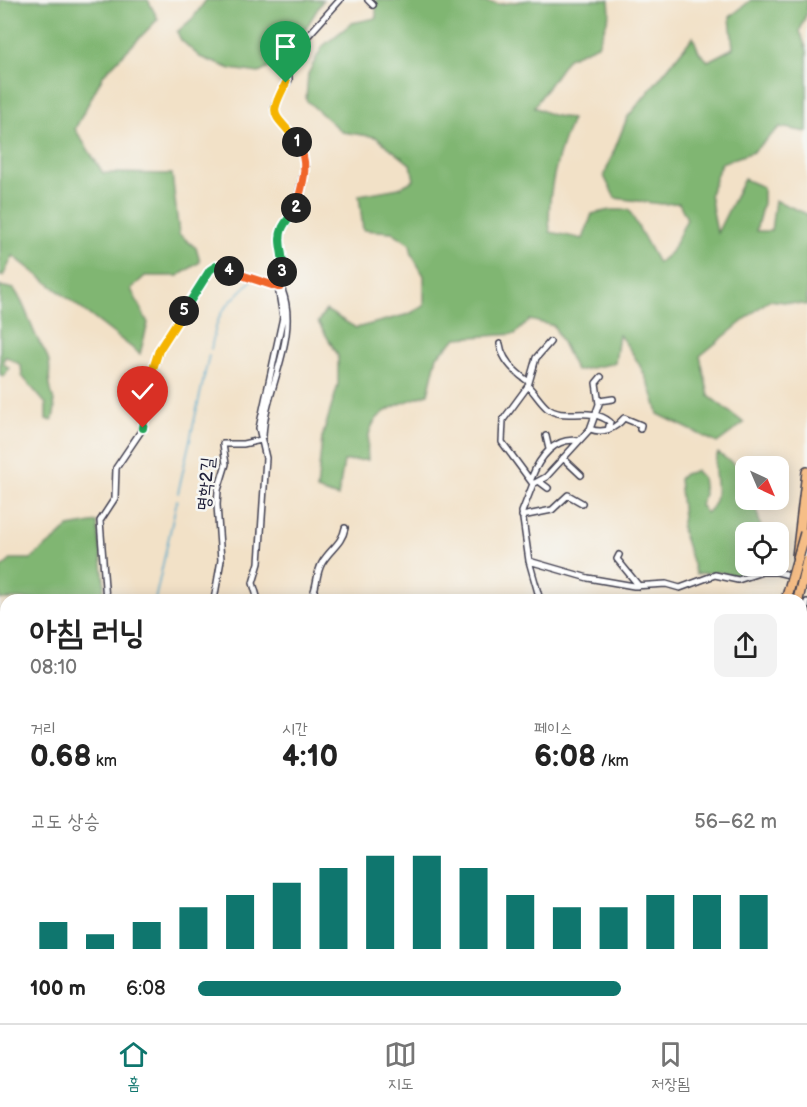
<!DOCTYPE html>
<html lang="ko">
<head>
<meta charset="utf-8">
<style>
  body { margin:0; font-family:"Balsamiq Sans","Poor Story",sans-serif; background:#f2f2f2; color:#222; height:100vh; display:flex; flex-direction:column; font-size:22px; white-space:nowrap }
  * { box-sizing:border-box; margin:0 }
  p { font-size:20px; color:#767676 }
  .icon { flex:none; width:33px; height:33px; fill:none; stroke:currentColor; stroke-width:2; stroke-linecap:round; stroke-linejoin:round }
  .map { position:relative; flex:1; overflow:hidden }
  .details { position:absolute; left:0px; top:594px; width:807px; height:429px; display:flex; flex-direction:column; background:#fff; border-radius:18px 18px 0 0; box-shadow:0 3px 15px #0003 }
  .details>* { flex:none }
  .needle { width:39px; rotate:136deg }
  .tools { position:absolute; left:735px; top:456px; display:grid; gap:12px }
  .tools a { display:grid; place-items:center; width:54px; height:54px; border-radius:12px; background:#fff; box-shadow:0 3px 15px #0003; font-size:30px }
  .pin { position:absolute; display:grid; place-items:center; width:51px; height:51px; color:#fff; margin:-62px -26px; border-radius:50% 50% 50% 0; rotate:-45deg; box-shadow:0 0 6px #0007 }
  .pin .icon { rotate:45deg }
  .km { position:absolute; width:30px; height:30px; margin:-15px; border-radius:50%; background:#222; color:#fff; font-size:16px; line-height:30px; text-align:center }
  .round { display:grid; place-items:center; flex:none; width:63px; height:63px; border-radius:12px; background:#f2f2f2 }
  .headline { display:flex; align-items:center; justify-content:space-between; height:102px; padding:0 30px }
  h1 { font-size:33px; font-weight:800; line-height:45px }
  .stats { display:grid; grid-template-columns:repeat(3,1fr); gap:9px; height:102px; padding:6px 30px }
  .stats div { display:grid; align-content:center }
  .stats b { font-size:30px; font-weight:800 }
  .stats small { font-size:16px; font-weight:400 }
  .stats p { font-size:16px }
  .chart { height:168px; padding:12px 30px }
  .chart p { display:flex; justify-content:space-between }
  .chart svg { width:100%; height:108px; margin-top:6px; stroke:#0f766e; stroke-width:6 }
  ul { padding:0 30px; list-style:none; font-size:20px }
  li { display:grid; grid-template-columns:96px 72px 1fr; align-items:center; height:45px }
  li i { height:15px; border-radius:8px; background:#0f766e }
  .tabs { display:flex; justify-content:space-around; align-items:center; height:84px; border-top:2px solid #e0e0e0; background:#fff; font-size:16px; color:#767676 }
  .tabs a { display:grid; justify-items:center; gap:3px }
  .tabs .active { color:#0f766e }
  .map>svg:first-child { display:block }
</style>
</head>
<body>
<div class="map">
<svg width="807" height="1023" viewBox="0 0 807 1023">
  <rect width="100%" height="100%" fill="#f6f6f2"/>
  <filter id="ink" filterUnits="userSpaceOnUse"><feTurbulence type="fractalNoise" baseFrequency=".0167" numOctaves="2"/><feDisplacementMap in="SourceGraphic" scale="12" xChannelSelector="R" yChannelSelector="G"/><feConvolveMatrix kernelMatrix="1 2 1 2 8 2 1 2 1" color-interpolation-filters="sRGB"/></filter>
  <filter id="wash" filterUnits="userSpaceOnUse"><feTurbulence type="fractalNoise" baseFrequency=".008" numOctaves="4" result="noise"/><feDisplacementMap in="SourceGraphic" scale="24" xChannelSelector="R" yChannelSelector="G"/><feGaussianBlur stdDeviation="1.35" result="paint"/><feColorMatrix in="noise" values="0 0 0 0 0 0 0 0 0 0 0 0 0 0 0 0 0 1.4 0 .05"/><feComposite in="paint" operator="in"/></filter>
  <g filter="url(#wash)">
    <rect width="100%" height="100%" fill="#f2e1c7"/>
    <path fill="#80b672" stroke="#516c56" stroke-width="1.5" d="M 0,0 L 148,0 L 158,19 L 104,74 L 75,129 L 103,173 L 172,174 L 179,234 L 196,248 L 200,262 L 178,276 L 145,276 L 131,289 L 148,323 L 140,354 L 13,256 L 3,276 L 0,276 Z
      M 206,0 L 323,0 L 288,58 L 259,73 L 231,69 L 200,57 L 181,40 L 177,32 L 193,18 Z
      M 376,0 L 466,0 L 500,4 L 530,0 L 609,0 L 610,13 L 598,45 L 568,58 L 534,107 L 552,115 L 572,119 C 558,153 546,195 550,232 L 583,239 L 592,214 L 610,210 L 629,210 L 658,263 L 671,252 L 687,219 L 679,203 L 661,204 L 615,198 L 604,176 L 627,118 L 693,37 L 699,52 L 708,61 L 733,48 L 730,17 L 751,0 L 807,0 L 807,12 L 800,31 L 807,51 L 807,132 L 780,127 L 753,152 L 721,163 L 710,194 L 717,233 L 744,179 L 763,187 L 763,203 L 756,231 L 771,231 L 775,200 L 807,214 L 807,305 L 769,300 L 700,356 L 709,396 L 744,423 L 717,443 L 658,414 C 651,384 639,359 619,335 L 615,363 L 576,371 L 554,326 L 530,320 L 515,334 L 457,338 L 437,356 L 428,394 C 389,408 363,412 368,460 L 344,461 L 338,497 L 317,490 L 322,438 L 338,385 L 338,355 L 318,322 L 326,310 L 356,328 L 409,314 L 424,306 L 424,276 L 412,255 L 410,244 L 392,232 L 363,230 L 359,195 L 399,188 L 414,180 L 411,165 L 376,137 L 342,132 L 306,100 L 308,74 L 323,46 L 352,23 L 376,18 Z
      M 0,286 L 14,289 C 25,304 28,319 36,336 C 40,345 47,352 49,362 C 51,370 48,377 50,385 C 52,399 59,408 51,421 L 46,419 L 46,404 L 22,376 L 21,365 L 5,356 L 3,363 L 9,368 L 3,377 L 0,374 Z
      M 718,453 L 745,472 L 746,500 L 754,500 L 762,532 L 746,532 L 746,566 L 762,566 L 738,576 L 718,572 L 696,574 L 681,527 L 683,517 L 679,479 L 684,474 L 696,471 L 702,477 L 704,494 L 700,505 L 706,513 C 727,497 708,472 718,453 Z
      M 97,522 L 104,580 L 103,600 L 0,599 L 0,569 L 12,559 L 31,559 C 43,547 58,540 68,527 Z"/>
    <g fill="none" stroke-linecap="round" stroke-linejoin="round">
      <path stroke="#4ca5c9" stroke-width="1.5" d="M 211,349 C 219,306 223,310 251,281
        M 178,493 L 209,355
        M 155,600 L 177,500
        M 0,908 L 6,905"/>
    </g>
  </g>
  <g filter="url(#ink)">
    <g fill="none" stroke-linecap="round" stroke-linejoin="round">
      <g stroke="#413f50" stroke-width="8">
        <path id="minor" d="M 368,0 L 373,5
          M 289,79 L 288,58 L 340,0
          M 500,344 C 502,360 516,373 529,382
          M 528,386 C 535,393 540,402 547,408 C 564,422 589,405 610,422 L 608,430
          M 599,401 L 613,399
          M 590,429 C 603,434 615,429 624,418 L 641,425 L 640,429
          M 263,436 C 265,389 300,336 282,290
          M 546,436 L 549,449
          M 563,458 L 581,475
          M 531,479 C 539,458 555,436 579,441
          M 540,482 L 548,488
          M 533,484 L 502,442 L 503,420 L 528,386 L 536,358 L 550,342
          M 522,516 L 552,510 L 568,495 L 582,503
          M 619,555 L 617,559 L 639,586
          M 529,561 L 588,578 L 634,586 L 666,584 L 680,588 L 715,575 L 738,580 L 762,572 L 777,572 L 805,579
          M 106,600 L 100,521 L 115,498 L 116,468 L 143,428 L 145,414 L 141,403 L 148,392 L 159,350 L 210,270 L 216,266 L 278,287
          M 214,600 L 221,560 L 217,505 L 218,490 L 226,464 L 223,444 L 243,444 L 261,440
          M 258,600 L 253,583 L 259,563 L 266,458 L 259,428 L 283,317 L 278,287 L 281,287 L 284,264 L 280,240 L 282,229 L 295,210 L 305,166 L 299,144 L 275,114 L 274,107 L 289,80
          M 310,600 C 318,588 315,575 322,563 C 330,549 342,544 345,528
          M 540,600 L 529,561 L 522,512 L 533,484 L 546,477 L 590,429 L 599,404 L 596,383 L 601,377
          M 801,649 L 807,602
          M 801,895 L 807,895
          M 0,901 L 6,898
          M 801,1014 L 807,1007
          M 319,1017 L 321,1023
          M 134,1023 L 144,1017
          M 464,1023 L 466,1017
          M 765,1023 L 794,1017"/>
      </g>
      <g stroke="#413f50" stroke-width="10">
        <path id="tertiary" d="M 611,1017 L 614,1023"/>
      </g>
      <g stroke="#413f50" stroke-width="11">
        <path id="secondary" d="M 801,649 L 807,648
          M 0,919 L 6,916"/>
      </g>
      <g stroke="#413f50" stroke-width="12">
        <path id="trunk" d="M 797,556 L 807,472
          M 594,1023 L 599,1017"/>
      </g>
      <use href="#minor" stroke="#fff" stroke-width="5"/>
      <use href="#tertiary" stroke="#fff" stroke-width="7"/>
      <use href="#secondary" stroke="#fbe5cf" stroke-width="8"/>
      <use href="#trunk" stroke="#f6be87" stroke-width="9"/>
      <g stroke="#22223b" stroke-width="4">
        <path id="rail" d="M 801,681 L 807,680
          M 0,951 L 6,947
          M 0,990 L 6,987
          M 0,1015 L 6,1011
          M 413,1017 L 419,1023"/>
      </g>
      <use href="#rail" stroke="#f6f6f2" stroke-width="1.5" stroke-dasharray="4.5" stroke-linecap="butt"/>
      <g stroke="#413f50" stroke-width="12" stroke-linecap="butt">
        <path id="trunk-bridge" d="M 786,600 L 805,533
          M 798,600 L 807,561"/>
      </g>
      <use href="#trunk-bridge" stroke="#f6be87" stroke-width="9"/>
    </g>
  </g>
  <g fill="none" stroke-linecap="round" stroke-linejoin="round" filter="url(#ink)">
    <g stroke="#fff" stroke-width="12">
      <path id="split-1" d="M 286,83 C 266,120 276,112 297,142"/>
    </g>
    <g stroke="#fff" stroke-width="12">
      <path id="split-2" d="M 296,208 C 302,185 311,164 297,142"/>
    </g>
    <g stroke="#fff" stroke-width="12">
      <path id="split-3" d="M 282,272 C 286,258 276,243 282,229 C 285,221 292,215 296,208"/>
    </g>
    <g stroke="#fff" stroke-width="12">
      <path id="split-4" d="M 229,271 L 278,287 L 280,287 L 282,272"/>
    </g>
    <g stroke="#fff" stroke-width="12">
      <path id="split-5" d="M 184,311 L 210,270 L 216,266 L 229,271"/>
    </g>
    <g stroke="#fff" stroke-width="12">
      <path id="split-6" d="M 152,372 L 159,350 L 184,311"/>
    </g>
    <g stroke="#fff" stroke-width="12">
      <path id="split-7" d="M 143,428 L 145,414 L 141,403 L 148,392 L 152,372"/>
    </g>
    <use href="#split-1" stroke="#f5b400" stroke-width="8"/>
    <use href="#split-2" stroke="#f0652b" stroke-width="8"/>
    <use href="#split-3" stroke="#22a559" stroke-width="8"/>
    <use href="#split-4" stroke="#f0652b" stroke-width="8"/>
    <use href="#split-5" stroke="#22a559" stroke-width="8"/>
    <use href="#split-6" stroke="#f5b400" stroke-width="8"/>
    <use href="#split-7" stroke="#22a559" stroke-width="8"/>
  </g>
  <g text-anchor="middle" dominant-baseline="central" stroke-width="5" stroke-linejoin="round" paint-order="stroke">
    <g font-size="18" fill="#22223b" stroke="#f6f6f2">
      <text transform="translate(206 484) rotate(-85)">명학2길</text>
    </g>
  </g>
</svg>
<div class="tools">
<a><svg class="needle" viewBox="-14 -14 28 28"><path d="M0-13l5 13h-10z" fill="#e53935"/><path d="M0 13l5-13h-10z" fill="#767676"/></svg></a>
<a><svg class="icon" aria-label="locate" viewBox="0 0 24 24"><circle cx="12" cy="12" r="6"/><path d="M12 2v4M12 18v4M2 12h4M18 12h4"/></svg></a>
</div>
<div class="pin" style="left:286px;top:83px;background:#1e9e55"><svg class="icon" aria-label="arrive" viewBox="0 0 24 24"><path d="M6 21V4h12l-3 4 3 4H6"/></svg></div>
<div class="pin" style="left:143px;top:428px;background:#d93025"><svg class="icon" aria-label="check" viewBox="0 0 24 24"><path d="M5 12l5 5 9-10"/></svg></div>
<b class="km" style="left:297px;top:142px">1</b>
<b class="km" style="left:296px;top:208px">2</b>
<b class="km" style="left:282px;top:272px">3</b>
<b class="km" style="left:229px;top:271px">4</b>
<b class="km" style="left:184px;top:311px">5</b>
<section class="details">
<div class="headline"><div><h1>아침 러닝</h1><p>08:10</p></div><a class="round"><svg class="icon" aria-label="share" viewBox="0 0 24 24"><path d="M12 15V3M7 8l5-5 5 5M5 13v7h14v-7"/></svg></a></div>
<div class="stats">
<div><p>거리</p><b>0.68<small> km</small></b></div>
<div><p>시간</p><b>4:10</b></div>
<div><p>페이스</p><b>6:08<small> /km</small></b></div>
</div>
<div class="chart"><p><span>고도 상승</span>56–62 m</p>
<svg viewBox="0 0 160 44" preserveAspectRatio="none"><path d="M5 44V33M15 44V38M25 44V33M35 44V27M45 44V22M55 44V17M65 44V11M75 44V6M85 44V6M95 44V11M105 44V22M115 44V27M125 44V27M135 44V22M145 44V22M155 44V22"/></svg>
</div>
<ul>
<li><b>100 m</b>6:08<i style="width:73%"></i></li>
</ul>
</section>
</div>
<nav class="tabs">
<a class="active"><svg class="icon" aria-label="home" viewBox="0 0 24 24"><path d="M3 11l9-7 9 7M6 9v11h12V9"/></svg>홈</a>
<a><svg class="icon" aria-label="map" viewBox="0 0 24 24"><path d="M3 6l6-2 6 2 6-2v14l-6 2-6-2-6 2zM9 4v14M15 6v14"/></svg>지도</a>
<a><svg class="icon" aria-label="saved" viewBox="0 0 24 24"><path d="M7 4h10v16l-5-4-5 4z"/></svg>저장됨</a>
</nav>
</body>
</html>
